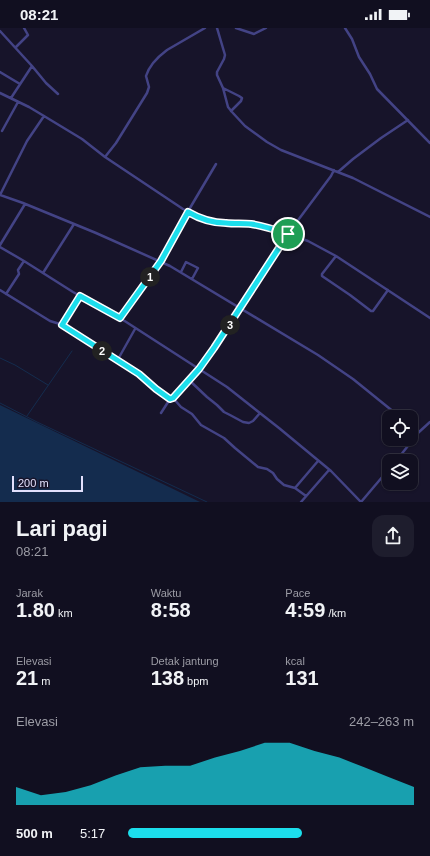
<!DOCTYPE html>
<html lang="id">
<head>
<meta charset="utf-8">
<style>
  body { margin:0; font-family:Arial,sans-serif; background:#1e1d2d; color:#f1f3f6; height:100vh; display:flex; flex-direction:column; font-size:15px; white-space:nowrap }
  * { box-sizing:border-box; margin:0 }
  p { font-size:13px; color:#9c9ca5 }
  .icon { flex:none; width:22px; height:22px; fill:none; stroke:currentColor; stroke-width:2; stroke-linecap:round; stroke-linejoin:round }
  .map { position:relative; height:474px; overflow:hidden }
  .drawer { display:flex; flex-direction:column; background:#110f20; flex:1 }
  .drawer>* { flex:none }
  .buttons { position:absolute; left:382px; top:382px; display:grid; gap:8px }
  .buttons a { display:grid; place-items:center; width:36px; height:36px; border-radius:8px; background:#110f20; box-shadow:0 1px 3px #0004,0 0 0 1px #302f3e; font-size:20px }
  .scale { position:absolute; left:12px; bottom:10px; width:71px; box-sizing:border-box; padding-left:4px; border:2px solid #e2e0fc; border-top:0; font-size:11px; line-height:14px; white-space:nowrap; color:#e2e0fc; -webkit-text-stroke:3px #17142a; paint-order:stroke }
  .pin { position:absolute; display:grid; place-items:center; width:34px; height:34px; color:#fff; margin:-17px; border:2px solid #fff; border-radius:50%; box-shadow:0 1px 4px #0007 }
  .km { position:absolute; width:20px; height:20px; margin:-10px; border-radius:50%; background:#222; color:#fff; font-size:11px; line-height:20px; text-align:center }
  .round { display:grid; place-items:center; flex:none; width:42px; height:42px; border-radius:12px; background:#1e1d2d }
  .summary { display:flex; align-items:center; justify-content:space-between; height:68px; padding:0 16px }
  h1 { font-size:22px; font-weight:700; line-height:30px }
  .figures { display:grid; grid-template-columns:repeat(3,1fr); gap:6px; height:68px; padding:4px 16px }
  .figures div { display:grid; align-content:center }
  .figures b { font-size:20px; font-weight:700 }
  .figures small { font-size:11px; font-weight:400 }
  .figures p { font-size:11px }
  .chart { height:112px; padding:8px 16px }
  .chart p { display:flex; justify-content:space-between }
  .chart svg { width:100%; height:72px; margin-top:4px; fill:#1cdeec; opacity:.7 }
  ul { padding:0 16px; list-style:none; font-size:13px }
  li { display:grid; grid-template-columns:64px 48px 1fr; align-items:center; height:30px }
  li i { height:10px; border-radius:5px; background:#1cdeec }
  .status { display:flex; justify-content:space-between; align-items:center; height:28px; padding:0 20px; background:#110f20; direction:ltr }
  .status svg { height:11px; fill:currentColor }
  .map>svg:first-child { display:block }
</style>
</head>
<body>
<div class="status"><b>08:21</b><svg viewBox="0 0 49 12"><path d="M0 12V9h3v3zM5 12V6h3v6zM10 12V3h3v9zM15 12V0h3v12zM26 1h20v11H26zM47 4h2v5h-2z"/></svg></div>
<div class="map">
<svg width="430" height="474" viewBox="0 0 430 474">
  <rect width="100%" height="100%" fill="#17142a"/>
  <path fill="#142c4e" d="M 0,377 L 200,474 L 0,474 Z"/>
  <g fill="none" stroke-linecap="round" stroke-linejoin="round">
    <path stroke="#142c4e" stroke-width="1" d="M 0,330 L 15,337 L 48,357
      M 0,375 L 37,394 L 207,474
      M 27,388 L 72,323"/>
    <path stroke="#434385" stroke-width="2.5" d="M 217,0 L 225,27 L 224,31 L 217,44 L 217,47 L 223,60 L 228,79 L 232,84 L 245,98 L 267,114 L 281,122 L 353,150 L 430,189
      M 236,0 L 254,6 L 266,0
      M 345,0 L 352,11 L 359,29 L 370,46 L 377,61 L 430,115
      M 0,3 L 32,38 L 46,55 L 58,66
      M 16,19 L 28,7 L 24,0
      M 0,44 L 20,56
      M 223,60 L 239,68 L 242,70 L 241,73 L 231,83
      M 0,65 L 29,79 L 44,88
      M 11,70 L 32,38
      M 2,103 L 18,74
      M 105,129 L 183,181 L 196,188 L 206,192 L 226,195 L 254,196 L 273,201 L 308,213 L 336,228 L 430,290
      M 338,144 L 353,131 L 381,110 L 408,92
      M 0,167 L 23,175 L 96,205 L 170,238 L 318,327 L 353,351 L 400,389
      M 0,167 L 27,113 L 44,88 L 82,111 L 105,129 L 116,115 L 147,65 L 149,59 L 146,48 C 149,38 159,28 167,22 L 205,0
      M 0,217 L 25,176
      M 0,219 L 24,233 L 73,264 L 120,290 L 227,359 L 279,400 L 331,443 L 361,474
      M 336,228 L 322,246 L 322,248 L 350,267 L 371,283 L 373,283 L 388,262
      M 181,244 L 186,234 L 198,240 L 192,251
      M 43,245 L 74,196
      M 0,262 L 50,293 L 60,296 L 139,346 L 156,361 L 170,371
      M 6,266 L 19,246 L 18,242 L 24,233
      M 120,290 L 161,233 L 187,185 L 216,136
      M 62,297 L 80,268
      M 117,333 L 135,301
      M 189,352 L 207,369 L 217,377 L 224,384 L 230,387 L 243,394 L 249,395 L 253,393 L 260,385
      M 173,370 L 181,379 L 192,386 L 201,397 L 224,410 L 235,420 L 258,439 L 267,441 L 273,445 L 277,451 L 284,457 L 295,460 L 318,433
      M 161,385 L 170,371 L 173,370 L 199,341 L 214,320 L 287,207 L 331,148 L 334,142
      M 411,397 L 419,404
      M 396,433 L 419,404 L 430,394
      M 295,460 L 306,468
      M 301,474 L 329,442
      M 361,474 L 389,441"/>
  </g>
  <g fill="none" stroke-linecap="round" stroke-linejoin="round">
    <g stroke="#fff" stroke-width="8">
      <path id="route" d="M 188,184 C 200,191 212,195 226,195 C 235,196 243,195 251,196 C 264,198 276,202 288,206 L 214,320 L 199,341 L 173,370 L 170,371 L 156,361 L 139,346 L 62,297 L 80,268 L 120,290 L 161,233 Z"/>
    </g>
    <use href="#route" stroke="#1cdeec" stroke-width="5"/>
  </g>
</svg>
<div class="buttons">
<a><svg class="icon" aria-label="locate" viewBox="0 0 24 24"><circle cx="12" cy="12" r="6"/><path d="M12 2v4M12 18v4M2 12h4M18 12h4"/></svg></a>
<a><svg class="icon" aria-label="layers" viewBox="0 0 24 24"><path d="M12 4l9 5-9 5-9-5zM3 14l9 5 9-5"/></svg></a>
</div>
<div class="scale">200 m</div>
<div class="pin" style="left:288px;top:206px;background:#1e9e55"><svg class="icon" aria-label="arrive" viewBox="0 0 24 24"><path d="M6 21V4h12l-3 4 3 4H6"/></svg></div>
<b class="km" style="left:150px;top:249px">1</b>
<b class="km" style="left:102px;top:323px">2</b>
<b class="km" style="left:230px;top:297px">3</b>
</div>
<section class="drawer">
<div class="summary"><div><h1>Lari pagi</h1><p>08:21</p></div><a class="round"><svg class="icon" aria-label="share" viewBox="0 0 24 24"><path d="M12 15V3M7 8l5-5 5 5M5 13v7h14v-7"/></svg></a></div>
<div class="figures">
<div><p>Jarak</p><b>1.80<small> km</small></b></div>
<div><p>Waktu</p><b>8:58</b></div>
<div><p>Pace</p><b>4:59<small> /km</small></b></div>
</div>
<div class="figures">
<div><p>Elevasi</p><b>21<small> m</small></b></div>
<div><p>Detak jantung</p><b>138<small> bpm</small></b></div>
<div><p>kcal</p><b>131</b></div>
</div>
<div class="chart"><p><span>Elevasi</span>242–263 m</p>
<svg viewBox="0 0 160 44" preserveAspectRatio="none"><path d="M0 44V33L10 38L20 36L30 32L40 26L50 21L60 20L70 20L80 15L90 11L100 6L110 6L120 11L130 15L140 21L150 27L160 33V44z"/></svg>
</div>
<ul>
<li><b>500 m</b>5:17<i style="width:61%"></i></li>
</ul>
</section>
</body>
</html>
